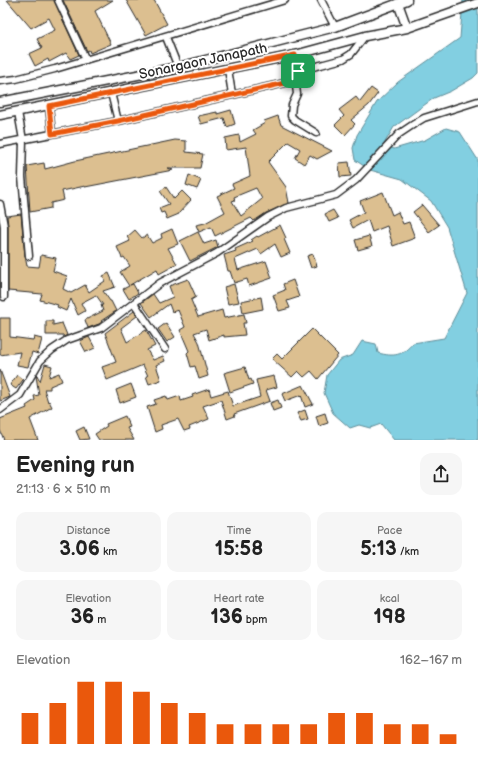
<!DOCTYPE html>
<html lang="en">
<head>
<meta charset="utf-8">
<style>
  body { margin:0; font-family:"Balsamiq Sans",sans-serif; background:#f6f6f6; color:#222; height:100vh; display:flex; flex-direction:column; font-size:15px; white-space:nowrap }
  * { box-sizing:border-box; margin:0 }
  p { font-size:13px; color:#767676 }
  .icon { flex:none; width:22px; height:22px; fill:none; stroke:currentColor; stroke-width:2; stroke-linecap:round; stroke-linejoin:round }
  .map { position:relative; height:440px; overflow:hidden }
  .drawer { display:flex; flex-direction:column; background:#fff; flex:1 }
  .drawer>* { flex:none }
  .pin { position:absolute; display:grid; place-items:center; width:34px; height:34px; color:#fff; margin:-17px; border-radius:8px; box-shadow:0 2px 6px #0006 }
  .round { display:grid; place-items:center; flex:none; width:42px; height:42px; border-radius:12px; background:#f6f6f6 }
  .summary { display:flex; align-items:center; justify-content:space-between; height:68px; padding:0 16px }
  h1 { font-size:22px; font-weight:700; line-height:30px }
  .metrics { display:grid; grid-template-columns:repeat(3,1fr); gap:6px; height:68px; padding:4px 16px }
  .metrics div { display:grid; align-content:center; border-radius:10px; background:#f6f6f6; text-align:center }
  .metrics b { font-size:20px; font-weight:700 }
  .metrics small { font-size:11px; font-weight:400 }
  .metrics p { font-size:11px }
  .chart { height:112px; padding:8px 16px }
  .chart p { display:flex; justify-content:space-between }
  .chart svg { width:100%; height:72px; margin-top:4px; stroke:#ea580c; stroke-width:6 }
  .map>svg:first-child { display:block }
</style>
</head>
<body>
<div class="map">
<svg width="478" height="440" viewBox="0 0 478 440">
  <rect width="100%" height="100%" fill="#fff"/>
  <filter id="ink" filterUnits="userSpaceOnUse"><feTurbulence type="fractalNoise" baseFrequency=".025" numOctaves="2"/><feDisplacementMap in="SourceGraphic" scale="8" xChannelSelector="R" yChannelSelector="G"/><feConvolveMatrix kernelMatrix="1 2 1 2 8 2 1 2 1" color-interpolation-filters="sRGB"/></filter>
  <g filter="url(#ink)">
    <path fill="#82cfe1" stroke="#5f8d98" d="M 463,0 L 478,0 L 478,73 L 473,78 L 451,91 L 434,98 L 394,127 L 384,144 L 394,149 L 425,140 L 446,128 L 460,132 L 478,160 L 478,440 L 394,440 L 381,424 L 370,428 L 359,425 L 350,428 L 333,413 L 324,393 L 327,375 L 339,360 L 353,355 L 362,341 L 376,344 L 378,353 C 394,357 402,356 413,343 L 444,338 L 467,293 L 447,227 L 431,201 L 402,179 L 370,170 L 355,160 L 353,148 L 357,135 L 377,102 L 398,82 L 460,38 Z"/>
    <path fill="#dcbf90" stroke="#2b2b2b" fill-rule="evenodd" d="M 7,0 L 54,0 L 79,55 L 70,59 L 66,53 L 49,62 L 48,59 L 35,66 L 29,54 L 42,48 L 37,39 L 55,30 L 49,18 L 31,28 Z
      M 63,0 L 113,0 L 95,11 L 111,44 L 90,53 L 89,50 L 87,51 Z
      M 126,0 L 154,0 L 167,24 L 146,35 Z
      M 371,88 L 378,93 L 369,105 L 351,120 L 355,124 L 345,135 L 335,125 L 344,116 L 339,110 L 356,97 L 360,102 Z
      M 231,110 L 235,124 L 227,127 L 224,118 L 201,124 L 198,116 L 217,112 L 217,114 Z
      M 278,116 L 281,125 L 332,151 L 317,159 L 310,155 L 304,164 L 295,158 L 300,149 L 288,142 L 268,162 L 286,187 L 289,203 L 266,213 L 254,221 L 251,218 L 215,236 L 211,227 L 199,232 L 196,225 L 205,223 L 225,212 L 217,196 L 234,188 L 232,184 L 250,176 L 246,147 L 226,150 L 225,138 L 239,135 L 240,142 L 256,134 L 253,130 L 265,123 L 264,121 ZM 256,188 L 262,199 L 241,216 L 232,201 L 235,200 L 234,197 Z
      M 175,140 L 186,141 L 186,152 L 203,154 L 200,168 L 168,168 L 173,170 L 85,187 L 85,186 L 62,191 L 64,200 L 51,203 L 51,208 L 30,212 L 27,166 L 44,163 L 45,169 L 75,161 Z
      M 349,162 L 351,176 L 340,177 L 339,163 Z
      M 189,175 L 201,180 L 197,189 L 186,185 Z
      M 166,187 L 174,199 L 182,191 L 191,200 L 179,213 L 179,214 L 167,219 L 164,212 L 161,213 L 159,208 L 169,204 L 160,191 Z
      M 383,192 L 392,215 L 398,212 L 403,224 L 409,222 L 415,238 L 393,246 L 387,226 L 372,232 L 368,220 L 353,228 L 349,220 L 364,212 L 360,201 Z
      M 422,205 L 439,225 L 429,232 L 413,212 Z
      M 333,210 L 338,218 L 329,222 L 325,214 Z
      M 21,214 L 25,256 L 27,266 L 39,267 L 41,255 L 56,258 L 53,271 L 67,276 L 63,289 L 71,293 L 85,285 L 89,292 L 105,281 L 103,276 L 109,273 L 115,287 L 103,291 L 110,301 L 111,301 L 116,311 L 101,321 L 102,322 L 99,324 L 88,328 L 85,320 L 103,311 L 101,305 L 103,305 L 96,295 L 81,303 L 85,311 L 78,315 L 71,299 L 66,311 L 57,307 L 58,305 L 40,300 L 42,294 L 8,291 L 8,226 L 7,216 Z
      M 280,225 L 286,238 L 284,239 L 290,253 L 281,257 L 275,244 L 261,254 L 258,249 L 235,259 L 238,270 L 266,261 L 272,278 L 249,286 L 247,279 L 234,283 L 230,271 L 228,271 L 224,255 L 236,251 L 235,249 L 253,241 L 251,240 L 257,236 L 258,237 Z
      M 172,229 L 178,244 L 168,248 L 177,264 L 159,274 L 157,269 L 130,285 L 133,284 L 138,293 L 129,299 L 123,289 L 129,286 L 120,272 L 130,266 L 124,257 L 122,258 L 117,247 L 130,241 L 127,237 L 135,230 L 142,238 L 147,235 L 152,243 L 162,238 L 161,234 Z
      M 198,232 L 204,244 L 216,240 L 218,247 L 190,261 L 180,241 Z
      M 369,236 L 372,246 L 358,250 L 355,240 Z
      M 313,254 L 317,266 L 311,268 L 307,256 Z
      M 188,279 L 196,297 L 191,300 L 198,317 L 222,310 L 224,318 L 244,314 L 246,323 L 243,323 L 245,335 L 224,337 L 224,335 L 209,340 L 206,329 L 194,333 L 199,342 L 208,376 L 199,379 L 195,366 L 191,367 L 187,353 L 189,351 L 180,330 L 185,327 L 178,310 L 172,312 L 169,304 L 151,317 L 141,303 L 153,294 L 159,303 L 173,297 L 169,286 Z
      M 293,280 L 299,297 L 287,301 L 290,308 L 279,311 L 273,295 L 285,290 L 283,284 Z
      M 234,284 L 239,302 L 228,304 L 224,287 Z
      M 261,297 L 263,309 L 243,313 L 241,301 Z
      M 134,311 L 137,316 L 121,328 L 127,342 L 146,330 L 155,346 L 147,350 L 153,360 L 163,356 L 165,361 L 156,365 L 161,380 L 149,384 L 146,376 L 148,376 L 143,365 L 107,380 L 102,367 L 116,362 L 105,333 Z
      M 0,318 L 10,318 L 10,337 L 33,340 L 34,337 L 42,339 L 38,354 L 32,352 L 28,367 L 17,365 L 20,352 L 0,355 Z
      M 46,321 L 53,321 L 53,325 L 62,323 L 67,335 L 64,337 L 63,335 L 46,335 Z
      M 166,323 L 175,337 L 167,342 L 158,329 Z
      M 312,329 L 338,355 L 318,379 L 311,371 L 304,377 L 298,371 L 292,377 L 272,359 L 277,354 L 282,359 Z
      M 89,337 L 95,348 L 86,352 L 80,341 Z
      M 45,364 L 52,366 L 49,377 L 59,373 L 62,381 L 50,386 L 50,389 L 44,389 L 48,402 L 49,401 L 52,407 L 30,419 L 38,440 L 4,440 L 0,430 L 0,419 L 27,408 L 26,406 L 35,400 L 34,396 L 39,395 L 36,376 L 37,375 L 40,381 Z
      M 245,367 L 249,380 L 251,379 L 253,384 L 230,392 L 224,373 Z
      M 0,370 L 10,397 L 0,401 Z
      M 17,375 L 23,380 L 16,389 L 10,385 Z
      M 274,376 L 277,387 L 266,390 L 270,401 L 234,414 L 235,416 L 227,419 L 221,400 L 203,406 L 209,419 L 189,427 L 190,429 L 184,431 L 178,419 L 161,425 L 162,429 L 155,432 L 147,407 L 156,404 L 154,400 L 166,396 L 168,400 L 180,396 L 181,401 L 193,397 L 192,395 L 209,389 L 211,396 L 228,391 L 233,406 L 260,397 L 256,380 Z
      M 131,384 L 136,397 L 120,403 L 116,390 Z
      M 303,385 L 313,404 L 305,407 L 301,395 L 285,401 L 282,394 Z
      M 278,400 L 281,408 L 273,411 L 270,403 Z
      M 305,410 L 308,419 L 301,421 L 297,413 Z
      M 325,413 L 328,423 L 319,426 L 316,416 Z
      M 125,416 L 130,427 L 127,428 L 134,440 L 99,440 L 95,434 L 107,426 L 106,424 Z
      M 84,427 L 89,439 L 80,440 L 76,431 Z"/>
    <g fill="none" stroke-linecap="round" stroke-linejoin="round">
      <g stroke="#2b2b2b" stroke-width="9">
        <path id="street" d="M 58,0 L 86,60
          M 321,0 L 335,27
          M 166,37 L 178,67
          M 228,69 L 232,94
          M 298,71 L 343,59 L 351,54 L 365,36
          M 295,78 L 297,94 L 292,105 L 291,116 L 295,120 L 316,133
          M 0,81 L 16,79 L 55,69 L 285,0
          M 111,93 L 118,121
          M 49,106 L 52,134
          M 18,112 L 23,140 L 22,177 L 29,256
          M 0,144 L 118,121 L 285,83 L 295,78 L 298,71 L 295,55
          M 0,204 L 4,226 L 4,297
          M 134,303 L 165,349
          M 0,410 L 20,395 L 40,361 L 52,350 L 67,340 L 101,328 L 160,283 L 217,253 L 268,217 L 286,208 L 336,195 L 356,180 L 399,134 L 414,124 L 424,118 L 478,101"/>
      </g>
      <g stroke="#2b2b2b" stroke-width="11">
        <path id="secondary" d="M 398,3 L 407,28
          M 0,102 L 178,67 L 335,27 L 407,0
          M 0,115 L 295,55 L 365,36 L 407,28 L 478,3"/>
      </g>
      <use href="#street" stroke="#fff" stroke-width="6"/>
      <use href="#secondary" stroke="#fff" stroke-width="8"/>
    </g>
  </g>
  <g fill="none" stroke-linecap="round" stroke-linejoin="round" filter="url(#ink)">
    <g stroke="#fff" stroke-width="8">
      <path id="route" d="M 295,55 L 298,71 L 295,78 L 285,83 L 118,121 L 52,134 L 49,106 Z"/>
    </g>
    <use href="#route" stroke="#ea580c" stroke-width="5"/>
  </g>
  <g text-anchor="middle" dominant-baseline="central" stroke-width="4" stroke-linejoin="round" paint-order="stroke">
    <g font-size="14" fill="#2b2b2b" stroke="#fff">
      <text transform="translate(203 61) rotate(-12)">Sonargaon Janapath</text>
    </g>
  </g>
</svg>
<div class="pin" style="left:298px;top:71px;background:#1e9e55"><svg class="icon" aria-label="arrive" viewBox="0 0 24 24"><path d="M6 21V4h12l-3 4 3 4H6"/></svg></div>
</div>
<section class="drawer">
<div class="summary"><div><h1>Evening run</h1><p>21:13 · 6 × 510 m</p></div><a class="round"><svg class="icon" aria-label="share" viewBox="0 0 24 24"><path d="M12 15V3M7 8l5-5 5 5M5 13v7h14v-7"/></svg></a></div>
<div class="metrics">
<div><p>Distance</p><b>3.06<small> km</small></b></div>
<div><p>Time</p><b>15:58</b></div>
<div><p>Pace</p><b>5:13<small> /km</small></b></div>
</div>
<div class="metrics">
<div><p>Elevation</p><b>36<small> m</small></b></div>
<div><p>Heart rate</p><b>136<small> bpm</small></b></div>
<div><p>kcal</p><b>198</b></div>
</div>
<div class="chart"><p><span>Elevation</span>162–167 m</p>
<svg viewBox="0 0 160 44" preserveAspectRatio="none"><path d="M5 44V25M15 44V19M25 44V6M35 44V6M45 44V12M55 44V19M65 44V25M75 44V32M85 44V32M95 44V32M105 44V32M115 44V25M125 44V25M135 44V32M145 44V32M155 44V38"/></svg>
</div>
</section>
</body>
</html>
